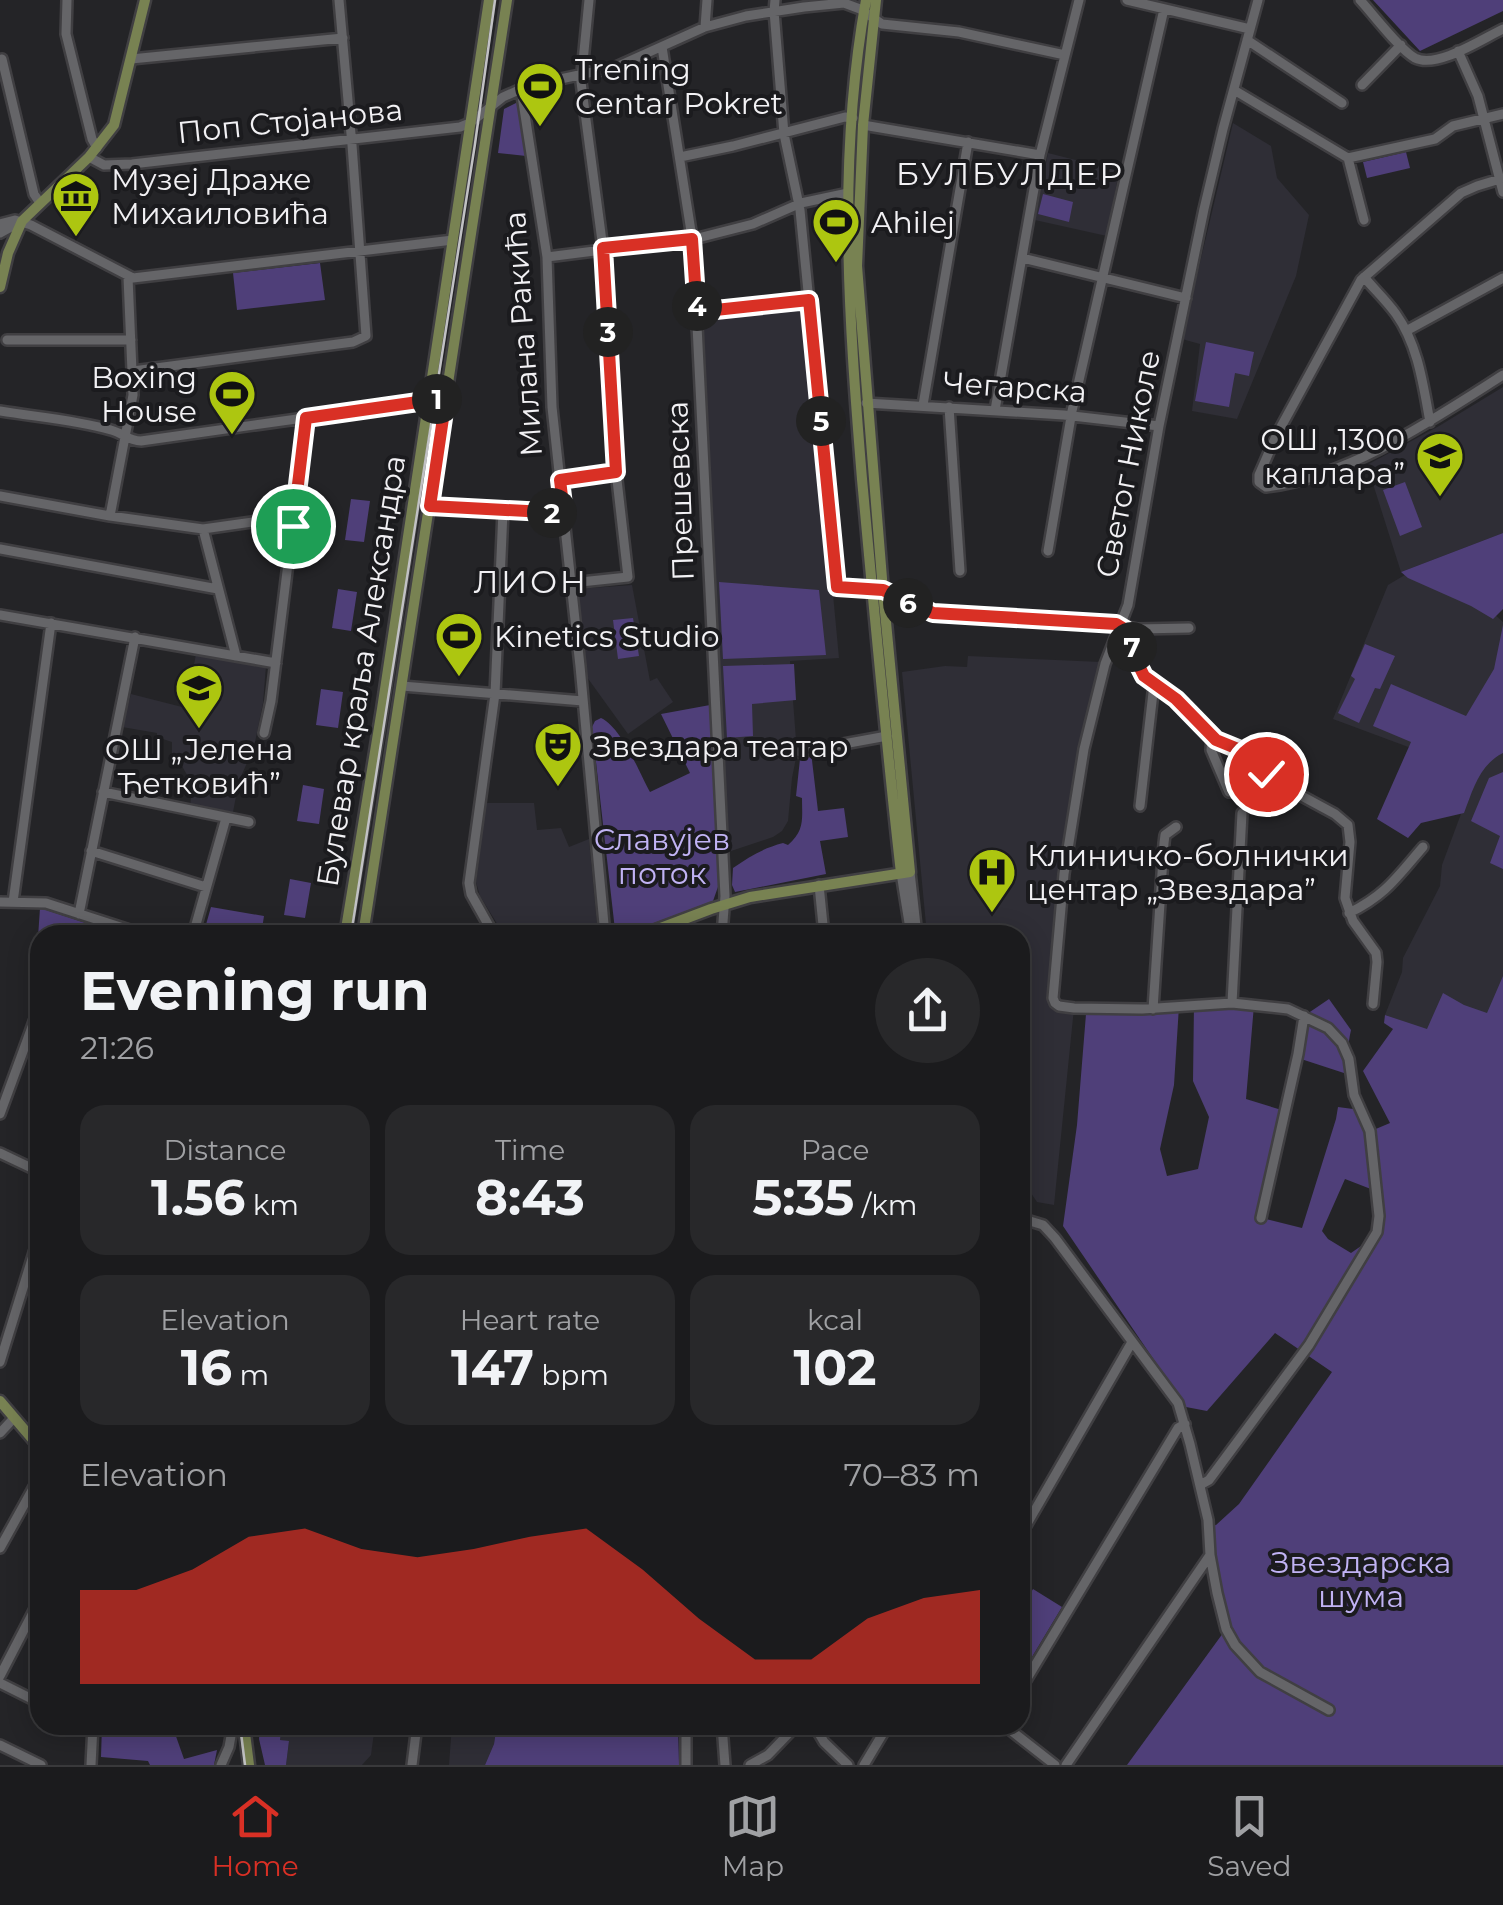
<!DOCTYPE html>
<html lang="en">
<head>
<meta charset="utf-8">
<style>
  body { margin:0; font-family:Montserrat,sans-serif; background:#28282a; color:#f1f3f6; height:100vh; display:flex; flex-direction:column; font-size:38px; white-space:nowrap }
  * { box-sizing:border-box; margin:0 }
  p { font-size:32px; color:#a0a1a4 }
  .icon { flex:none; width:55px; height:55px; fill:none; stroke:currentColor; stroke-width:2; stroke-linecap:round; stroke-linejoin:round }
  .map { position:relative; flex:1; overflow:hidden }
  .drawer { position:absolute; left:30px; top:925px; width:1000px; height:810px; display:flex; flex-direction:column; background:#1b1b1d; border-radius:30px; box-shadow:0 5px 25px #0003,0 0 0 2px #39393b }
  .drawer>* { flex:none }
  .pin { position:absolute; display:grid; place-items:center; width:85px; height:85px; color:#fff; margin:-42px; border:5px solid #fff; border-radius:50%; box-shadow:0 2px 10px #0007 }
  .km { position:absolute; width:50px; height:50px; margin:-25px; border-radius:50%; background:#222; color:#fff; font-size:28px; line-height:50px; text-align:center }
  .round { display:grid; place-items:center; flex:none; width:105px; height:105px; border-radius:52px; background:#28282a }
  .summary { display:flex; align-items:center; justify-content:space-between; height:170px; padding:0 50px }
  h1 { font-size:55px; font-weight:700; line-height:75px }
  .stats { display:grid; grid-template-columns:repeat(3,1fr); gap:15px; height:170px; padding:10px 50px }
  .stats div { display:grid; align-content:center; border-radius:25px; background:#28282a; text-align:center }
  .stats b { font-size:50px; font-weight:700 }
  .stats small { font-size:28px; font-weight:400 }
  .stats p { font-size:28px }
  .chart { height:280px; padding:20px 50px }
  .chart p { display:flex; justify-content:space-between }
  .chart svg { width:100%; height:180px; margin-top:10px; fill:#d93025; opacity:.7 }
  .dock { display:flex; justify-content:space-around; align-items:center; height:140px; border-top:2px solid #39393b; background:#1b1b1d; font-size:28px; color:#a0a1a4 }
  .dock a { display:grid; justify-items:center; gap:5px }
  .dock .on { color:#d93025 }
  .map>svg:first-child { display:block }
</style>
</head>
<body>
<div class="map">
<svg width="1503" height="1765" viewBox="0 0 1503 1765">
  <rect width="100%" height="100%" fill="#242427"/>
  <path fill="#2f2e36" d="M 1233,123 L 1271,146 L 1277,178 L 1309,215 L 1296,276 L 1237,419 L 1192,411 L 1200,344 L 1182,339 Z
    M 1048,153 L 1119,171 L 1107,236 L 1035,220 Z
    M 806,307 L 839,658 L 790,661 L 797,753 L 792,778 L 788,821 L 782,831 L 773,837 L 731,851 L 728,846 L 718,664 L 703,316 Z
    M 1503,387 L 1503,533 L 1401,572 L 1367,465 L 1439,426 Z
    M 1415,569 L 1477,598 L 1503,622 L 1503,649 L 1454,764 L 1333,719 L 1388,585 Z
    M 632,585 L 650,681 L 657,678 L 673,702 L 628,734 L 584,673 L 577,589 Z
    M 196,654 L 266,666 L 263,703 L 254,747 L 239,781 L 233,812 L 190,805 L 193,785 L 176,756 L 172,755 L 172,742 L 157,737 L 157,733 L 122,727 L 131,694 L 186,708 Z
    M 968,656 L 1101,662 L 1081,752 L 1055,1003 L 1074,1008 L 1054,1205 L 1037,1202 L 1020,1177 L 1020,935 L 927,935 L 902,672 L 945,666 L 967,667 Z
    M 1503,752 L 1503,1026 L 1427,1030 L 1385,1015 L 1402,972 L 1403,958 L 1440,886 L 1442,865 L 1481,760 Z
    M 486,803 L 534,803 L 537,830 L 561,828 L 569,847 L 589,839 L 598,935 L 504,935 L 480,896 L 476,882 Z
    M 282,1725 L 375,1725 L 371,1755 L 362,1765 L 286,1765 L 289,1742 L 280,1740 Z
    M 452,1725 L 497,1725 L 494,1744 L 485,1765 L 449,1765 Z"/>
  <path fill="#4f3f79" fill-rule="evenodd" d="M 1373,0 L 1503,0 L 1503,11 L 1420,51 Z
    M 518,102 L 526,156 L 498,153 L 504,109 Z
    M 1406,152 L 1410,168 L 1367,178 L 1363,162 Z
    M 1043,194 L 1073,202 L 1069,222 L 1038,214 Z
    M 320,263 L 325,300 L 237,310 L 233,273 Z
    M 1206,342 L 1254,352 L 1249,376 L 1235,373 L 1229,407 L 1195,401 Z
    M 1405,482 L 1422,527 L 1400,536 L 1383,490 Z
    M 351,499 L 370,501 L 364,542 L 345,540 Z
    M 1503,533 L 1503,609 L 1493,619 L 1471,606 L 1408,578 L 1401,572 Z
    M 719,582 L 819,590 L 826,655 L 723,659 Z
    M 338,589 L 357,592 L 351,631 L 332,628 Z
    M 633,618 L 639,656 L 618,659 L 613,620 Z
    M 1503,625 L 1503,753 C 1479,765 1473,790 1464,813 L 1421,823 L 1408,838 L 1377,819 L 1411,742 L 1373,726 L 1391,684 L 1466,716 L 1494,669 Z
    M 1365,644 L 1395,656 L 1380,689 L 1375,688 L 1359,723 L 1338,713 L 1355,679 L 1351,676 Z
    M 794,664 L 796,700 L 752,704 L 753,736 L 727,738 L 723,666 Z
    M 321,689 L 343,692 L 338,728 L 316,725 Z
    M 710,705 L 719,884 L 713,901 L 622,935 L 615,930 L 592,727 L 595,721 L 601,718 C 622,728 639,772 650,792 L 690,773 L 661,714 Z
    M 811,752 L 818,811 L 844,808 L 848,837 L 820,841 L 826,874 L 735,892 L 732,885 L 733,868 C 750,856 764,848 783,843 L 788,845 C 805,830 802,819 802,798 L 796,796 L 800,759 L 803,755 Z
    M 1503,772 L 1503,869 L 1490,863 L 1500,836 L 1471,821 L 1489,778 Z
    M 303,785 L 324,789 L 319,824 L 297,821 Z
    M 290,879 L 311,883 L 305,918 L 284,915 Z
    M 211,907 L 264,916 L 261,935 L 203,935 Z
    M 40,908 L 89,924 L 85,935 L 40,935 L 40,953 L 37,952 Z
    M 1503,976 L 1503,1765 L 1127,1765 L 1226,1629 L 1209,1526 L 1216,1525 L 1239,1504 L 1332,1372 L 1275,1333 L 1207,1411 L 1186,1407 L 1063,1226 L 1077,1125 L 1086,1014 L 1179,1006 L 1174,1085 L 1160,1149 L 1167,1176 L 1198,1169 L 1209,1117 L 1193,1081 L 1194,1004 L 1254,1005 L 1246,1099 L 1285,1111 L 1304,1016 L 1329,999 L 1351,1030 C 1342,1068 1355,1097 1371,1131 L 1390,1123 L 1363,1071 L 1393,1029 L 1384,1023 L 1385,1015 L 1427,1029 L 1443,993 L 1464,1005 L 1487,1013 ZM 1298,1058 L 1347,1074 L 1353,1109 L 1338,1107 L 1336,1119 L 1302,1228 L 1262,1218 ZM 1345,1179 L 1376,1191 L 1374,1237 L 1351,1253 L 1328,1239 L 1322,1231 Z
    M 1033,1589 L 1062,1607 L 1020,1677 L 1020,1611 Z
    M 102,1725 L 172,1725 L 184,1759 L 217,1750 L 214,1765 L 150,1765 L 148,1761 L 101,1757 Z
    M 260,1725 L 282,1725 L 280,1740 L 289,1741 L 286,1765 L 265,1765 L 259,1739 Z
    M 497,1725 L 678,1725 L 679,1765 L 485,1765 L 494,1744 Z"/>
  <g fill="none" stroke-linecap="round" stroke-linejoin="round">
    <g stroke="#403f42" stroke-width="14">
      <path id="minor" d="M 67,0 L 66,34 L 92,139 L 97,148
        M 775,0 L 774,11 L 784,134 L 800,210 L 837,587 L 883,591 L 933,613 L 1109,623 L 1138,629 L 1189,628
        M 1127,0 L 1250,29
        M 1360,0 C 1373,14 1400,50 1415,58 C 1437,69 1482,39 1503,29
        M 705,27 L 707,0
        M 1247,40 L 1342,103
        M 662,47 L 693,244 L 725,896 L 722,935
        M 1458,51 L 1478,96 L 1503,192
        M 2,59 L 34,194 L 40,203
        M 131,59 L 343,38
        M 1362,85 L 1401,45
        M 521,89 L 547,257 L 552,407 L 580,666 L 605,935
        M 1234,90 L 1348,158 L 1364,220
        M 863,125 L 1040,155
        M 89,157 L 104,165 L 132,164 L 460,127 L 470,123 L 503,97 L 528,86 L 616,67 L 705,27 L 746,16 L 804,7 L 844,3 L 860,9 L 882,24 L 959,32 L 1065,55
        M 680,157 L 733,146 L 845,117 L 853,118
        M 1348,158 L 1435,139 L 1453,126 L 1503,114
        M 1500,179 L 1477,186 L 1461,193 L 1361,280 L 1276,436 L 1259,475 L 1259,482 L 1266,487 C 1349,477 1434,419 1503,375
        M 0,224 L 15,220 L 31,225 L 133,278 L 453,240
        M 0,233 L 22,221
        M 547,257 L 698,238 L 753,224 L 801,203 L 848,193
        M 1022,258 L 1186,298
        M 1364,277 C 1374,289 1386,300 1396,314 C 1418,345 1423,384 1430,422
        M 697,312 L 809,300
        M 1406,331 L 1503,278
        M 7,340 L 131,340
        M 133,371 L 353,342 L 366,336 L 352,145 L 339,0
        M 866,403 L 1064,415 L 1159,426
        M 923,405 L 968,142
        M 949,407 L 960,571
        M 995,410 L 1040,155 L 1079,0
        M 0,411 C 37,417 76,420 111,430 C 123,433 128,441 141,441 L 446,398
        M 560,480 L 616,471
        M 0,496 L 110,516 L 203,529 L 294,516
        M 430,506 L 563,513
        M 110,516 L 133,395 L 128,277
        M 203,529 L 236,656
        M 0,549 L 218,589
        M 1048,551 L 1072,411 L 1164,9
        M 571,583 L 628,577 L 616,471 L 603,249 L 581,82 L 589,0
        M 0,615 L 276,663
        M 1123,627 L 1144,676 L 1176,699 L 1206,732 L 1219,742 L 1243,751 L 1274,781 L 1335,814 L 1348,825 L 1350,842 L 1345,898 L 1353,921 L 1376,953 L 1377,962 L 1373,1004
        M 402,686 L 583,701
        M 264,733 L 271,701 L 306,418
        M 1212,737 L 1211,750 L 1229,792
        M 800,752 L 887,736
        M 103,792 L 249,822
        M 1140,806 L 1154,684
        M 91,851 L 206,887
        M 910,872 L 917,935
        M 901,873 L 911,935
        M 819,885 L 824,935
        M 0,902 L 46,903 L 145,935
        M 13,902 L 51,623
        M 1349,913 C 1386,895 1397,877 1423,847
        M 79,914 L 135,637
        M 193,935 L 226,818
        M 494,935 L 471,894 L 469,883 L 495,694 L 503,511
        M 1232,1003 L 1242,813
        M 1153,1009 L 1164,843 L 1165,835 L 1176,827
        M 0,1114 L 40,1005
        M 0,1153 L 40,1172
        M 1020,1218 L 1043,1225 L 1055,1238 L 1178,1403 L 1190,1444 L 1208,1520 L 1210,1555 L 1217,1593 L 1226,1629 L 1235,1645 L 1260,1672 L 1329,1710
        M 1261,1218 L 1298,1054 L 1304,1016
        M 0,1362 L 40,1233
        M 0,1433 L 14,1418
        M 1200,1485 L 1209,1480 L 1309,1345 L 1377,1232 L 1379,1216 L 1370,1131 L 1354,1095 L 1349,1059 L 1342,1043 L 1328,1028 L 1288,1009 L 1232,1003 L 1142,1009 L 1074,1008 L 1059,1006 L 1055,1003 L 1053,998 L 1064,874 L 1084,749 L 1105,664 L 1128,605 L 1159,426 L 1204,209 L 1223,129 L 1258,0
        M 1020,1536 L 1132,1342
        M 0,1548 L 40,1476
        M 0,1676 L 40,1599
        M 1025,1682 L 1178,1428 L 1185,1424
        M 0,1683 L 40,1703
        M 686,1725 L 686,1765
        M 722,1725 L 725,1765
        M 814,1725 L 824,1742 L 848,1765
        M 1004,1725 L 1055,1765
        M 0,1745 L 41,1765
        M 91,1765 L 93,1725
        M 221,1765 L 229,1747 L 233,1725
        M 412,1765 L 417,1725
        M 750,1765 L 768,1755 L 794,1728 L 804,1725
        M 864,1765 L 888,1725
        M 1066,1765 L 1210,1555"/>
    </g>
    <g stroke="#403f42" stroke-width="15">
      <path id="major" d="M 866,0 C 837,159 849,320 862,479 C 874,610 886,742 901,873
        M 0,287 L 8,253 L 22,221 L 89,157 L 114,125 L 145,0
        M 345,935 L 382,709 L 489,0
        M 363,935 L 507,0
        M 642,935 L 711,909 L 750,897 L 910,872 L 883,591 L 857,266 L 863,125 L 876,0
        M 0,1401 L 40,1448
        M 244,1725 L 249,1765"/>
    </g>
    <use href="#minor" stroke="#656568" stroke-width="9"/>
    <use href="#major" stroke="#788252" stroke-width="10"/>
    <path stroke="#c1c1c4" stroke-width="2.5" d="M 351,935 L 475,144 L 495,0
      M 240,1725 L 245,1765"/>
  </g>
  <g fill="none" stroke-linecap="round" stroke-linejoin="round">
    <g stroke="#fff" stroke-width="20">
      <path id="route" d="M 293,526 L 306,418 L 446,398 L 430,506 L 564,513 L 560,480 L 616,472 L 603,248 L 692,239 L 697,312 L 809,300 L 837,587 L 883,590 L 933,613 L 1116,624 L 1126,630 L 1134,656 L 1144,676 L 1176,699 L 1216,740 L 1243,751 L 1266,774"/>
    </g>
    <use href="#route" stroke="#d93025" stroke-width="12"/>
  </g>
  <defs>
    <g id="stadium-pin" transform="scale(2.5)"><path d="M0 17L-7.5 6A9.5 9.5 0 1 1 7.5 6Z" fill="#adc610" stroke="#1b1b1e"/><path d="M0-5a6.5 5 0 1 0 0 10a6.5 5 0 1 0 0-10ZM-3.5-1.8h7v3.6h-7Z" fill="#111"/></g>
    <g id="museum-pin" transform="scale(2.5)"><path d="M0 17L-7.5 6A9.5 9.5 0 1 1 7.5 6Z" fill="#adc610" stroke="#1b1b1e"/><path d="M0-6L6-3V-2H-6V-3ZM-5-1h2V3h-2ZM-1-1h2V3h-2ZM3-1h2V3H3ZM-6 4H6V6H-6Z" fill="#111"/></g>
    <g id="school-pin" transform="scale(2.5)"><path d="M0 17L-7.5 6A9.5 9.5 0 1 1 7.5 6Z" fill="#adc610" stroke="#1b1b1e"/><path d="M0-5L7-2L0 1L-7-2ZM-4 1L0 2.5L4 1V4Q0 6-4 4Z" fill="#111"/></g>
    <g id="theatre-pin" transform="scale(2.5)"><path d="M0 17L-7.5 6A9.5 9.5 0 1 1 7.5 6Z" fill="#adc610" stroke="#1b1b1e"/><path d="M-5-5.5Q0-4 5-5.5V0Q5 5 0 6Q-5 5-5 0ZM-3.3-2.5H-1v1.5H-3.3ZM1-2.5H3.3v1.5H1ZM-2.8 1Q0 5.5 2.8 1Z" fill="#111"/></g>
    <g id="hospital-pin" transform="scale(2.5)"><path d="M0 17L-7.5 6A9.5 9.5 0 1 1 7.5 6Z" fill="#adc610" stroke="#1b1b1e"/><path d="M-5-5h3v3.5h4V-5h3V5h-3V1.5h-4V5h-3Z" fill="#111"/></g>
  </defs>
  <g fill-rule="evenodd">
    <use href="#stadium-pin" x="540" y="86"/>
    <use href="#museum-pin" x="76" y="196"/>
    <use href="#stadium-pin" x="836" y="222"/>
    <use href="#stadium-pin" x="232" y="394"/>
    <use href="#school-pin" x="1440" y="456"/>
    <use href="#stadium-pin" x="459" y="636"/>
    <use href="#school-pin" x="199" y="688"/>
    <use href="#theatre-pin" x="558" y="746"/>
    <use href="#hospital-pin" x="992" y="872"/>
  </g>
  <g text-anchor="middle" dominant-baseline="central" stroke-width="8" stroke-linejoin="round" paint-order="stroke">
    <g font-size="30" fill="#f2f1f4" stroke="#1b1b1e" text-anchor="start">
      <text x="575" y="69">Trening<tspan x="575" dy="34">Centar Pokret</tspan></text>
      <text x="111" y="179">Музеј Драже<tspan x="111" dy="34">Михаиловића</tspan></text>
      <text x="871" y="222">Ahilej</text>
      <text x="197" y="377" text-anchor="end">Boxing<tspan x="197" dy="34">House</tspan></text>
      <text x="1405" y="439" text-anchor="end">ОШ „1300<tspan x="1405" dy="34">каплара”</tspan></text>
      <text x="494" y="636">Kinetics Studio</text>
      <text x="593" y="746">Звездара театар</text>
      <text x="199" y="749" text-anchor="middle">ОШ „Јелена<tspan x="199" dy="34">Ћетковић”</tspan></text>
      <text x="1027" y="855">Клиничко-болнички<tspan x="1027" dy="34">центар „Звездара”</tspan></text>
    </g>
    <g font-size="30" fill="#f2f1f4" stroke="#1b1b1e">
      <text transform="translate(290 121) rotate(-6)">Поп Стојанова</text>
      <text transform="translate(523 334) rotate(-94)">Милана Ракића</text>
      <text transform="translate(1015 387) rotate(4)">Чегарска</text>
      <text transform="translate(1128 464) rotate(-79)">Светог Николе</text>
      <text transform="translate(680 491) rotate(-92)">Прешевска</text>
      <text transform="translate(361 671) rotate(-81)">Булевар краља Александра</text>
    </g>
    <g font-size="30" fill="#c1b3f4" stroke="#1b1b1e">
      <text x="662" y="839">Славујев<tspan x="662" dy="34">поток</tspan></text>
      <text x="1361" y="1562">Звездарска<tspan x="1361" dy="34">шума</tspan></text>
    </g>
    <g font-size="32" letter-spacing="2.5" fill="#f2f1f4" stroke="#1b1b1e">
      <text x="1010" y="173">БУЛБУЛДЕР</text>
      <text x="531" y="581">ЛИОН</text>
    </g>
  </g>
</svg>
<div class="pin" style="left:293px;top:526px;background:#1e9e55"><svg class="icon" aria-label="arrive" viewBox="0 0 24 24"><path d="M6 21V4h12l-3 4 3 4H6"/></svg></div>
<div class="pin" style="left:1266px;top:774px;background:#d93025"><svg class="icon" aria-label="check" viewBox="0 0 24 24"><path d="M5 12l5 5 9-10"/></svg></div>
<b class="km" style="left:437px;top:399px">1</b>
<b class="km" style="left:552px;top:513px">2</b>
<b class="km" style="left:608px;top:332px">3</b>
<b class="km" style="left:697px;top:306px">4</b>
<b class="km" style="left:821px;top:421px">5</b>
<b class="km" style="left:908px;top:603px">6</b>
<b class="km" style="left:1132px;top:647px">7</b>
<section class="drawer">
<div class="summary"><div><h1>Evening run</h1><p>21:26</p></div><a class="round"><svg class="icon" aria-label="share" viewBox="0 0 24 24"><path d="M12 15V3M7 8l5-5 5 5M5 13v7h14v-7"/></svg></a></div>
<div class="stats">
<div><p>Distance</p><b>1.56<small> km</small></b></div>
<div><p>Time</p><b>8:43</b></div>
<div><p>Pace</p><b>5:35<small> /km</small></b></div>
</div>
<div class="stats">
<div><p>Elevation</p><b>16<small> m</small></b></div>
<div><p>Heart rate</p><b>147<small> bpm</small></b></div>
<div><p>kcal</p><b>102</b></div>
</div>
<div class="chart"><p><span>Elevation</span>70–83 m</p>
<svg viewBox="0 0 160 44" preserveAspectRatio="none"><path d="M0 44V21L10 21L20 16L30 8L40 6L50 11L60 13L70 11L80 8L90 6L100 16L110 28L120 38L130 38L140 28L150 23L160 21V44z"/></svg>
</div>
</section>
</div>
<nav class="dock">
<a class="on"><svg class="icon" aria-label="home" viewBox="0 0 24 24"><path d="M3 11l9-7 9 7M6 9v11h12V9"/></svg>Home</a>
<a><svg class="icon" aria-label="map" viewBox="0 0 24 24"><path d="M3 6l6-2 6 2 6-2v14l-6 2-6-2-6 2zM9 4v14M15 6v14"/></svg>Map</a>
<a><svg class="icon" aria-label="saved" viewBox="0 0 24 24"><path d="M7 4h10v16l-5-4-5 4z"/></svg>Saved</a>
</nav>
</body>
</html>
